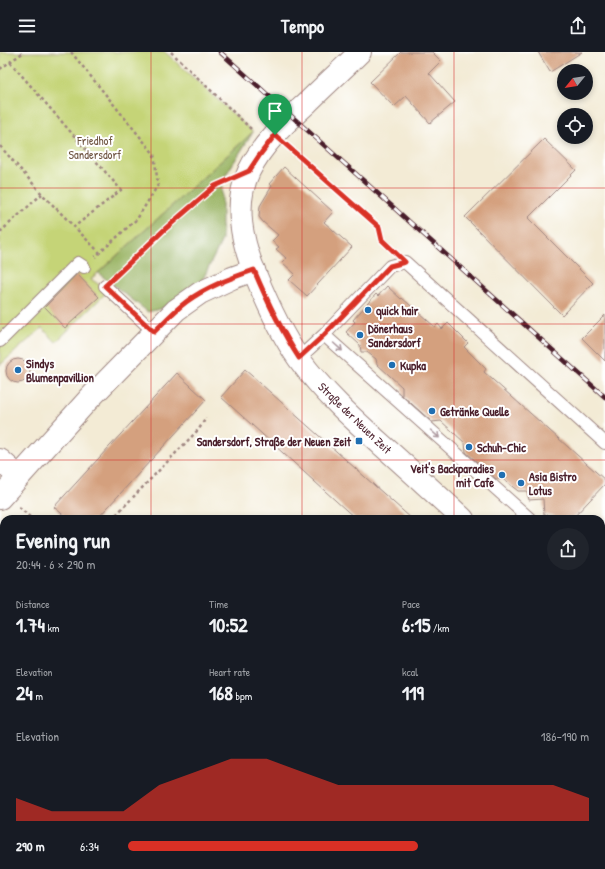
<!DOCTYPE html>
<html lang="en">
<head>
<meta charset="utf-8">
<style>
  body { margin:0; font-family:"Patrick Hand",sans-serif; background:#20242c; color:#f1f3f6; height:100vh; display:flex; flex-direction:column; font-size:15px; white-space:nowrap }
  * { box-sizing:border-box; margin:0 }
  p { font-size:13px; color:#9ea1a6 }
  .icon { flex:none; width:22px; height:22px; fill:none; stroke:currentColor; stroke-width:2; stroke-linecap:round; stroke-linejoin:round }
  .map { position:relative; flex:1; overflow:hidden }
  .side { position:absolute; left:0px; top:463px; width:605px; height:354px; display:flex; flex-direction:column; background:#171b24; border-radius:12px 12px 0 0; box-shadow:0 2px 6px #0003 }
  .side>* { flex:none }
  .needle { width:26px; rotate:240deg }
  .controls { position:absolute; left:557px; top:12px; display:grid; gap:8px }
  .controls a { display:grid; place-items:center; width:36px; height:36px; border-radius:50%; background:#171b24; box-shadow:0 2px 6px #0003; font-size:20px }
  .pin { position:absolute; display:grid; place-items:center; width:34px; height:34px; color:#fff; margin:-41px -17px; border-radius:50% 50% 50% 0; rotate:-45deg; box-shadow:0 0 4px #0007 }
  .pin .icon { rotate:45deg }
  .round { display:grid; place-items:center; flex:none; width:42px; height:42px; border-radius:21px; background:#20242c }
  .headline { display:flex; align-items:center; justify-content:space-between; height:68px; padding:0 16px }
  h1 { font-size:22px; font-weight:700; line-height:30px }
  .figures { display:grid; grid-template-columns:repeat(3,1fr); gap:6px; height:68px; padding:4px 16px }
  .figures div { display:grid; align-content:center }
  .figures b { font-size:20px; font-weight:700 }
  .figures small { font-size:11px; font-weight:400 }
  .figures p { font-size:11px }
  .chart { height:112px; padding:8px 16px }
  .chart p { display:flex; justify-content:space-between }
  .chart svg { width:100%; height:72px; margin-top:4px; fill:#d93025; opacity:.7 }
  ul { padding:0 16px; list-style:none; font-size:13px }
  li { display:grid; grid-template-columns:64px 48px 1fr; align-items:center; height:30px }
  li i { height:10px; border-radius:5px; background:#d93025 }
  header { display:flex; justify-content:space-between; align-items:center; height:52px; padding:0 16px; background:#171b24; font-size:18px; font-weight:700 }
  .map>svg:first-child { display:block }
</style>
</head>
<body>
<header><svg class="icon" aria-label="menu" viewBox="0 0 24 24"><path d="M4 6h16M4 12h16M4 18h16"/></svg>Tempo<svg class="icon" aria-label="share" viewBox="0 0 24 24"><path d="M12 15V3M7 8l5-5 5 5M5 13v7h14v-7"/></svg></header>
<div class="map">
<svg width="605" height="817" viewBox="0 0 605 817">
  <rect width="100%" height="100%" fill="#fff"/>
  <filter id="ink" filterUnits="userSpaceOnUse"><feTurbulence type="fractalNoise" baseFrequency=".025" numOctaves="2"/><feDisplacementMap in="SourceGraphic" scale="8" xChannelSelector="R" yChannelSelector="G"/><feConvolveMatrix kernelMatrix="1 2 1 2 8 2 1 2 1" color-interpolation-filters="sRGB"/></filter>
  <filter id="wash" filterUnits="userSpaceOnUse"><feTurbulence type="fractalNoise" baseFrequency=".012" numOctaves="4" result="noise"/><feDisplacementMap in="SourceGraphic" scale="16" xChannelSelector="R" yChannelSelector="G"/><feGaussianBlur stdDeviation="0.9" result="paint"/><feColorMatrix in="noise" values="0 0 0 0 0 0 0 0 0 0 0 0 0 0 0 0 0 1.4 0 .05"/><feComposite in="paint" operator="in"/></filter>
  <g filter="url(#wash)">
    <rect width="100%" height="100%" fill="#f3ebd5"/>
    <path fill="#c5d477" stroke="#887a51" d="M 0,0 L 165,0 L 253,80 L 91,227 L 108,239 L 56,290 L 42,276 L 0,313 Z"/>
    <path fill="#9cb668" stroke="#736a4a" d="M 253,80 L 222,129 L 222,188 L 203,227 L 167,255 L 148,260 L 98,221 Z
      M 0,758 L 4,762 L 4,813 L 61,813 L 66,817 L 0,817 Z"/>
    <g id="blocks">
      <path fill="#d4a07e" d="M 401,0 L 432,0 L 441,9 L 429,21 L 455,50 L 430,71 L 406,44 L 394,55 L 370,30 Z
        M 538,0 L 582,0 L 550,20 Z
        M 544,87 L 576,118 L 528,166 L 593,231 L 562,263 L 465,165 Z
        M 284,115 L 333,160 L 324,170 L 352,195 L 307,244 L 289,228 L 295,222 L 282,210 L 286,206 L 276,197 L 279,195 L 272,189 L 278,183 L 263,170 L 259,165 L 260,154 L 272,134 L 269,132 Z
        M 77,222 L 99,245 L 65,276 L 45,255 Z
        M 387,234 L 401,247 L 402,246 L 435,275 L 438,272 L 442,277 L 448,271 L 468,291 L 464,295 L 486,317 L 484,320 L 605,428 L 605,432 L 572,467 L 557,467 L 552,463 L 544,463 L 543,447 L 529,448 L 527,439 L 518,439 L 503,427 L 496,427 L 466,400 L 465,391 L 441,369 L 432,370 L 402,343 L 402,335 L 377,312 L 376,307 L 367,300 L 361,300 L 360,293 L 346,280 L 355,270 L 353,268 L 376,242 L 378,244 Z
        M 605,263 L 605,309 L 582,286 Z
        M6 319a12 12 0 1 1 24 0a12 12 0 1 1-24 0Z
        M 245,318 L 252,324 L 412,467 L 356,467 L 221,345 Z
        M 177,321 L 206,348 L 97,467 L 68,467 L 54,455 Z"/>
    </g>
  </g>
  <g filter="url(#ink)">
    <use href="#blocks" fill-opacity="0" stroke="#9e8580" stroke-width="1"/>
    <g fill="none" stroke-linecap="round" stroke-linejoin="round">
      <g stroke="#9e8580" stroke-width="14">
        <path id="lane" d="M 105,234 L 154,280
          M 324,283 L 390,214 L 405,210 L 605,391
          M 0,289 L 78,211 L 84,215
          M 299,306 L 324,283 L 530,467
          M 601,530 L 605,534"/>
      </g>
      <g stroke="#9e8580" stroke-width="24">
        <path id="street" d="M 0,408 L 19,425
          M 0,446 L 88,348 L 176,258 L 200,241 L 232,226 L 254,218
          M 601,613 L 605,610
          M 0,635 L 4,637
          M 212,813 L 216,817"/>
      </g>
      <g stroke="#9e8580" stroke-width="24">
        <path id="secondary" d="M 360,0 C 343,17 325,33 308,50 C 286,70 262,92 249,119 C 233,153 242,190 256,224 C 268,253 281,282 299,307 C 323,340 353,367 383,394 C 410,418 437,443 463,467
          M 601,591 L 605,595"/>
      </g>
      <path stroke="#9e8580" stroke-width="2.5" stroke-dasharray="3 3" stroke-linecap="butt" d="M 71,0 L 154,102 L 158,133 L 137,167 L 95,205
        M 171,0 L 252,78
        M 10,10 L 121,138 L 74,175
        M 0,17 L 24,0
        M 0,94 L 42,142 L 100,201
        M 290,95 L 379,175 L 382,188 L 391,198
        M 0,180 L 42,142
        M 116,224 L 165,177 L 215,134 L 223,130
        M 19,455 L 32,467
        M 112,467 L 199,377 L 206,366
        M 442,813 L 447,817
        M 268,817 L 268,813"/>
      <use href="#lane" stroke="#fff" stroke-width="12"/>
      <use href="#street" stroke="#fff" stroke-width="22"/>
      <use href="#secondary" stroke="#fff" stroke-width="22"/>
      <g stroke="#4a1f2b" stroke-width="4.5">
        <path id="rail" d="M 220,0 L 605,345"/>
      </g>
      <use href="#rail" stroke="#fff" stroke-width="3" stroke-dasharray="9" stroke-linecap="butt"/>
    </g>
    <defs><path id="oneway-shaft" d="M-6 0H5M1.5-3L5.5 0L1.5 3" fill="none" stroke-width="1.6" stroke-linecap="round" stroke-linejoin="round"/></defs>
    <g stroke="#ae9aa0">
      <use href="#oneway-shaft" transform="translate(338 295) rotate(42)"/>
      <use href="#oneway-shaft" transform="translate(435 382) rotate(42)"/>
    </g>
  </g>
  <g fill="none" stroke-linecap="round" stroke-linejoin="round" filter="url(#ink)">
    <g stroke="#fff" stroke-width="8">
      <path id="route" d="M 275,83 L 379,175 L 382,188 L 405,210 L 390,214 L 324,283 L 299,306 C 281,278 267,249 254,218 C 231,226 206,235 186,250 C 174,259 164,270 154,280 L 105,234 L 165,177 L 215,134 L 249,119 L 259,104 Z"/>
    </g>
    <use href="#route" stroke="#d93025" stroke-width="5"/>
  </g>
  <path fill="none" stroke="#d62828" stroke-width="1" stroke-opacity="0.55" d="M 151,0 L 151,467M 302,0 L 302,467M 454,0 L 454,467M 0,136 L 605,136M 0,272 L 605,272M 0,408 L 605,408M 0,545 L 4,545M 601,545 L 605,545M 0,681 L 4,681M 601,681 L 605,681M 151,813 L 151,817M 302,813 L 302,817M 454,813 L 454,817"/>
  <g fill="#1f6fb2" stroke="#fff" stroke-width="1.5">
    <circle cx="368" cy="258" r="4"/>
    <circle cx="360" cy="283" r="4"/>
    <circle cx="392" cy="313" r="4"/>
    <circle cx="18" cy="318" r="4"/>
    <circle cx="432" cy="359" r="4"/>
    <rect x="355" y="385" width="8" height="8" rx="2"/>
    <circle cx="469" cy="395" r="4"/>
    <circle cx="502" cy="423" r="4"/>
    <circle cx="521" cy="431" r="4"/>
  </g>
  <g text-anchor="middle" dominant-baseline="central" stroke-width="4" stroke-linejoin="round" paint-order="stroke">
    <g font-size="12" fill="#6f5542" stroke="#fff">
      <text x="95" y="88">Friedhof<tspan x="95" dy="14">Sandersdorf</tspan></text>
    </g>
    <g font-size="12" font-weight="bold" fill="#4a1f2b" stroke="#fff" text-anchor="start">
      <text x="376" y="258">quick hair</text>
      <text x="368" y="276">Dönerhaus<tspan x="368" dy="14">Sandersdorf</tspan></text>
      <text x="26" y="311">Sindys<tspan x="26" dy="14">Blumenpavillion</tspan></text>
      <text x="400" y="313">Kupka</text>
      <text x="440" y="359">Getränke Quelle</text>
      <text x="351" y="389" text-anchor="end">Sandersdorf, Straße der Neuen Zeit</text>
      <text x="477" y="395">Schuh-Chic</text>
      <text x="494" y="416" text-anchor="end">Veit's Backparadies<tspan x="494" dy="14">mit Cafe</tspan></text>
      <text x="529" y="424">Asia Bistro<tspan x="529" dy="14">Lotus</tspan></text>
    </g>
    <g font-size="12" fill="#4a1f2b" stroke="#fff">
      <text transform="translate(355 366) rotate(44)">Straße der Neuen Zeit</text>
    </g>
  </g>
</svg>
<div class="controls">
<a><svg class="needle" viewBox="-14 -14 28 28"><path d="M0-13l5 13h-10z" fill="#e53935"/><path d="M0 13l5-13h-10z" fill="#9ea1a6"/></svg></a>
<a><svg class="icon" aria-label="locate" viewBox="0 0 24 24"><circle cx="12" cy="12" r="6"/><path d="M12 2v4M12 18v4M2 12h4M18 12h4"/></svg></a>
</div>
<div class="pin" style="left:275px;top:83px;background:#1e9e55"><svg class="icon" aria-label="arrive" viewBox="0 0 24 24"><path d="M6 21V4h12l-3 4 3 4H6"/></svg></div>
<section class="side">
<div class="headline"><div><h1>Evening run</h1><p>20:44 · 6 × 290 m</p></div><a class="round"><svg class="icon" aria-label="share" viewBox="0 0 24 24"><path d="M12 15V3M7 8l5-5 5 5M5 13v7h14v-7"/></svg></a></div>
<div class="figures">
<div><p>Distance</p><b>1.74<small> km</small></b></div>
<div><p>Time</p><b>10:52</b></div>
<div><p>Pace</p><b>6:15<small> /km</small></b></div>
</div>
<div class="figures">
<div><p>Elevation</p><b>24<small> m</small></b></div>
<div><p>Heart rate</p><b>168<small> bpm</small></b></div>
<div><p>kcal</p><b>119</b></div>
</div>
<div class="chart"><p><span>Elevation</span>186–190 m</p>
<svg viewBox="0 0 160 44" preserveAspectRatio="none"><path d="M0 44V30L10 38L20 38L30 38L40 22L50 14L60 6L70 6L80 14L90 22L100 22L110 22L120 22L130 22L140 22L150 22L160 30V44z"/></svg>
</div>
<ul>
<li><b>290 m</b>6:34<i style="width:63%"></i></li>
</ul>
</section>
</div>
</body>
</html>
